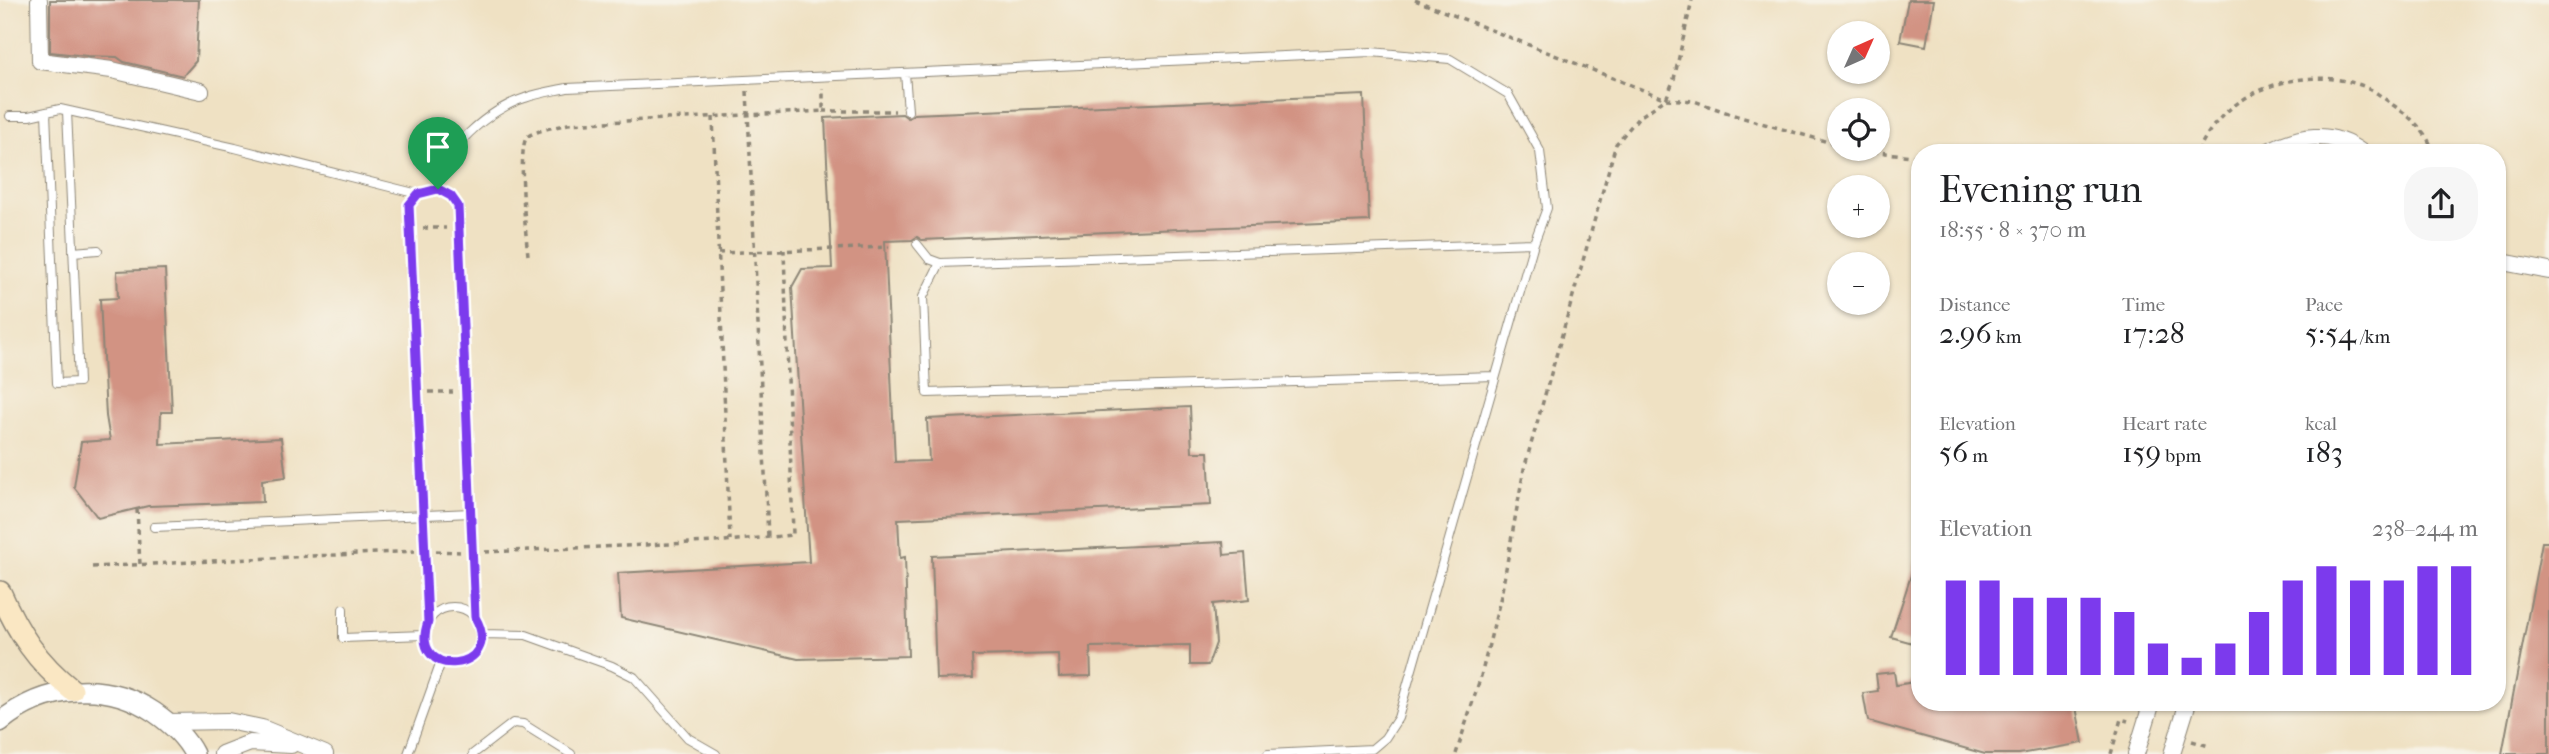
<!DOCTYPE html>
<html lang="en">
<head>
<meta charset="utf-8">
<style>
  body { margin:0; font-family:"IM FELL French Canon",serif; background:#f6f6f6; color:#202124; height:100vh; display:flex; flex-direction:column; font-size:26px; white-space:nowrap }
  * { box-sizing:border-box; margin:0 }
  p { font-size:23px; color:#757577 }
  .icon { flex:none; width:38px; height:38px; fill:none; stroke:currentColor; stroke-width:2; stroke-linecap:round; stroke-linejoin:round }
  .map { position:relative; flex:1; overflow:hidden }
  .details { position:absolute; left:1911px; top:144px; width:595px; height:567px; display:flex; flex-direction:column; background:#fff; border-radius:28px; box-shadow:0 2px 5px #0004 }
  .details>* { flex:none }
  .needle { width:46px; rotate:45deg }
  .controls { position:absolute; left:1827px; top:21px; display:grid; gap:14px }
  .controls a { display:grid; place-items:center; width:63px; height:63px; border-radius:50%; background:#fff; box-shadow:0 2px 5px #0004; font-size:35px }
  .pin { position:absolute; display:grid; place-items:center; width:60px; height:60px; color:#fff; margin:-72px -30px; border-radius:50% 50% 50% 0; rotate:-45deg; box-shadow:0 0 7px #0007 }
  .pin .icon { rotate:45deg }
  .round { display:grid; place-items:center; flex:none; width:74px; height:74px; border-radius:28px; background:#f6f6f6 }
  .head { display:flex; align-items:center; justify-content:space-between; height:119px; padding:0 28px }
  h1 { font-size:38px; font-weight:600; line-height:52px }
  .metrics { display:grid; grid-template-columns:repeat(3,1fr); gap:10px; height:119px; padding:7px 28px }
  .metrics div { display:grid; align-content:center }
  .metrics b { font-size:30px; font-weight:600 }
  .metrics small { font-size:19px; font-weight:400 }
  .metrics p { font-size:19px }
  .chart { height:196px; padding:14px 28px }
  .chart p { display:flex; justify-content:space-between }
  .chart svg { width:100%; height:126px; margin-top:7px; stroke:#7c3aed; stroke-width:6 }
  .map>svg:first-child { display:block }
</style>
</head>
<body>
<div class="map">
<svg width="2549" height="754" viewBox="0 0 2549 754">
  <rect width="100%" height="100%" fill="#f7f3e8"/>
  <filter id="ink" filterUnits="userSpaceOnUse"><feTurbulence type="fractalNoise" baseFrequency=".0143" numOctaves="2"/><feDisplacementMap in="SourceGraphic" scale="14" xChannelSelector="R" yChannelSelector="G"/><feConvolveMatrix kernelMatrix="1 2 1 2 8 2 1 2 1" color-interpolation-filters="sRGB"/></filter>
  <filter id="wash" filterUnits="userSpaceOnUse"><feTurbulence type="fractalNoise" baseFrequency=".00686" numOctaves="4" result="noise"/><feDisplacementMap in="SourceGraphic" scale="28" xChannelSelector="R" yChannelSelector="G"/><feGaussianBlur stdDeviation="1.57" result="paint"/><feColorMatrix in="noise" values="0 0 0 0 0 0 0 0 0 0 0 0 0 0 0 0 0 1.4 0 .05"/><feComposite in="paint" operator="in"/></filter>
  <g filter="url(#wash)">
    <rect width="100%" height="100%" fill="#efe1c3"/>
    <g id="blocks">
      <path fill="#d29383" d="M 50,0 L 199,0 L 196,61 L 183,76 L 124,62 L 117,57 L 87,56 L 50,52 Z
        M 1908,0 L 1934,0 L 1926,46 L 1900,41 Z
        M 1364,95 L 1369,221 L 922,240 L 917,237 L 912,240 L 885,241 L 895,462 L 929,461 L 927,419 L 1190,407 L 1192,452 L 1208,452 L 1211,505 L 898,519 L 900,558 L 905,557 L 908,656 L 798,659 L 621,618 L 618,573 L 809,562 L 792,287 L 802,269 L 832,268 L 825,118 L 902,114 L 908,118 L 914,114 Z
        M 165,269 L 172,412 L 161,412 L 160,444 L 281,438 L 286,477 L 262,480 L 263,502 L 148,506 L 98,518 L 74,487 L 81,442 L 110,440 L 106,416 L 100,299 L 118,298 L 117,271 Z
        M 1223,542 L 1224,555 L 1245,553 L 1249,600 L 1213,604 L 1216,643 L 1208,665 L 1190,665 L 1190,645 L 1090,647 L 1091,676 L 1059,677 L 1058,654 L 972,656 L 973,678 L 936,679 L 932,556 Z
        M 2542,542 L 2549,542 L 2549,754 L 2502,754 Z
        M 1916,560 L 1920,561 L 1920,645 L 1891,637 Z
        M 1894,672 L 1896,685 L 1920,681 L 1920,702 L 2075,702 L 2083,743 L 2019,754 L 1985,754 L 1868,721 L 1863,693 L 1878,691 L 1876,674 Z"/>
    </g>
  </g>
  <g filter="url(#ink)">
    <use href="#blocks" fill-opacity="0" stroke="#8d8677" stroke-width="2"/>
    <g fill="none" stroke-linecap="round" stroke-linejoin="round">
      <g stroke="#8d8677" stroke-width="10">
        <path id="service" d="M 905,73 L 908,111
          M 46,112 L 57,383 L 79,382 L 67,111
          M 10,116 L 29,116 L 60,109 L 235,148 L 418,194
          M 438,189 C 439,151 491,108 525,98 C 538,93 553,91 567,88 L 1371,52 L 1450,59 L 1508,94 L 1540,151 L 1547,208 L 1534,243 L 1398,718 L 1385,738 L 1372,749 L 1268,754
          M 917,244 L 929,259 L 940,263
          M 73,252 L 98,250
          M 1495,376 L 927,393 L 923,297 L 940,263 L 1534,243
          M 154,527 L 471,513
          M425 635a28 28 0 1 1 56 0a28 28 0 1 1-56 0Z
          M 343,609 L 343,638 L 424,635
          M 428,622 L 409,205 L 418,194 L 438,189 L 451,196 L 458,206 L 475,617
          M 481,634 L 526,635 L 612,666 L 634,677 L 688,738 L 716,754
          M 408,754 L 441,662
          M 473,754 L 513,723 L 523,724 L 571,754"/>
      </g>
      <g stroke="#8d8677" stroke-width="18">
        <path id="minor" d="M 39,0 L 40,61 L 112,70 L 201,91
          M 2267,152 C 2299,135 2330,129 2361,152
          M 2497,261 L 2549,271
          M 169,722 L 228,721 L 262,728 L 325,754
          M 222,754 L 250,743 L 291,745
          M 2136,754 L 2152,702
          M 2172,754 L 2188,702"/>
      </g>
      <g stroke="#8d8677" stroke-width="22">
        <path id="tertiary" d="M 0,722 C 44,686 105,679 154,712 C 170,723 185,736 194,754"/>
      </g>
      <g stroke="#8d8677" stroke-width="24">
        <path id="secondary" d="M 0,592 C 18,633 37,662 72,690"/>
      </g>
      <path stroke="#8d8677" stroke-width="3.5" stroke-dasharray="5 5" stroke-linecap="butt" d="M 1415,0 L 1666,99 L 1694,101 L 1740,117 L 1839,145
        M 747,91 L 768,537
        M 823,111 L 895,111
        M 713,117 L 730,540
        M 1853,149 L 1920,157
        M 2198,152 C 2224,89 2305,63 2366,87 C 2375,91 2385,99 2393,105 C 2412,118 2425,130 2434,152
        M 423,228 L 446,228
        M 718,253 L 889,247
        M 528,255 C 526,237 517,147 527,137 C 536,130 557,127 568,124 L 823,111 L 823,88
        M 429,392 L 453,392
        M 137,509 L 140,565
        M 436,551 L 460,552
        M 485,552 L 714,542 L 793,535 L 784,250
        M 92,567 L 415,551
        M 2192,741 L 2209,746
        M 1456,754 L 1481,676 L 1501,596 L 1524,469 L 1616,144 L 1638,118 L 1666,99 L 1674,79 L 1692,0
        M 2111,754 L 2121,719 L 2128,721"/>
      <use href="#service" stroke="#fff" stroke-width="8"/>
      <use href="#minor" stroke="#fff" stroke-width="16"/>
      <use href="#tertiary" stroke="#fff" stroke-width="19"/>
      <use href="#secondary" stroke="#fae7c3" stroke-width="21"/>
    </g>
  </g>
  <g fill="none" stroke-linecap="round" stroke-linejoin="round" filter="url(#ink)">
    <g stroke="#fff" stroke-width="14">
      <path id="route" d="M 438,189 L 451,196 L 458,206 L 475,617 C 507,672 407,682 428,622 L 409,205 L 418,194 Z"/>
    </g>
    <use href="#route" stroke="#7c3aed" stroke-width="9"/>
  </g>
</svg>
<div class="controls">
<a><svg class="needle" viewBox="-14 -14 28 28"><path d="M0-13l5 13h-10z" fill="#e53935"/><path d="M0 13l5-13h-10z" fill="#757577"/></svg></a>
<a><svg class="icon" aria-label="locate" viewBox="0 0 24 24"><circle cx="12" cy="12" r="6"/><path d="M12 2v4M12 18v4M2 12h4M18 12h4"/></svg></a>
<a>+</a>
<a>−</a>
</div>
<div class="pin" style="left:438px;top:189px;background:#1e9e55"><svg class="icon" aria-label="arrive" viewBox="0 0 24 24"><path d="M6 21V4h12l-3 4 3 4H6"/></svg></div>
<section class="details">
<div class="head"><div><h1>Evening run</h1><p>18:55 · 8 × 370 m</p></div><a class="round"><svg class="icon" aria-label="share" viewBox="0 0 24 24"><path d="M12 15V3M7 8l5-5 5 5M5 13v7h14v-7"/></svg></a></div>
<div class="metrics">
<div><p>Distance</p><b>2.96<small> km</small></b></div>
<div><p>Time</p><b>17:28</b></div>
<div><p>Pace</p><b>5:54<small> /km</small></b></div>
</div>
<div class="metrics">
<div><p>Elevation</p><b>56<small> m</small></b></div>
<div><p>Heart rate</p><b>159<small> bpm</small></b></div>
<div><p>kcal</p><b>183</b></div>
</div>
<div class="chart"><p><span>Elevation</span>238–244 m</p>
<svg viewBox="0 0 160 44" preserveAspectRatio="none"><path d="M5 44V11M15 44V11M25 44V17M35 44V17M45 44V17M55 44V22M65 44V33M75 44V38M85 44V33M95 44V22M105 44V11M115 44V6M125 44V11M135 44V11M145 44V6M155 44V6"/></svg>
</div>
</section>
</div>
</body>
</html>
